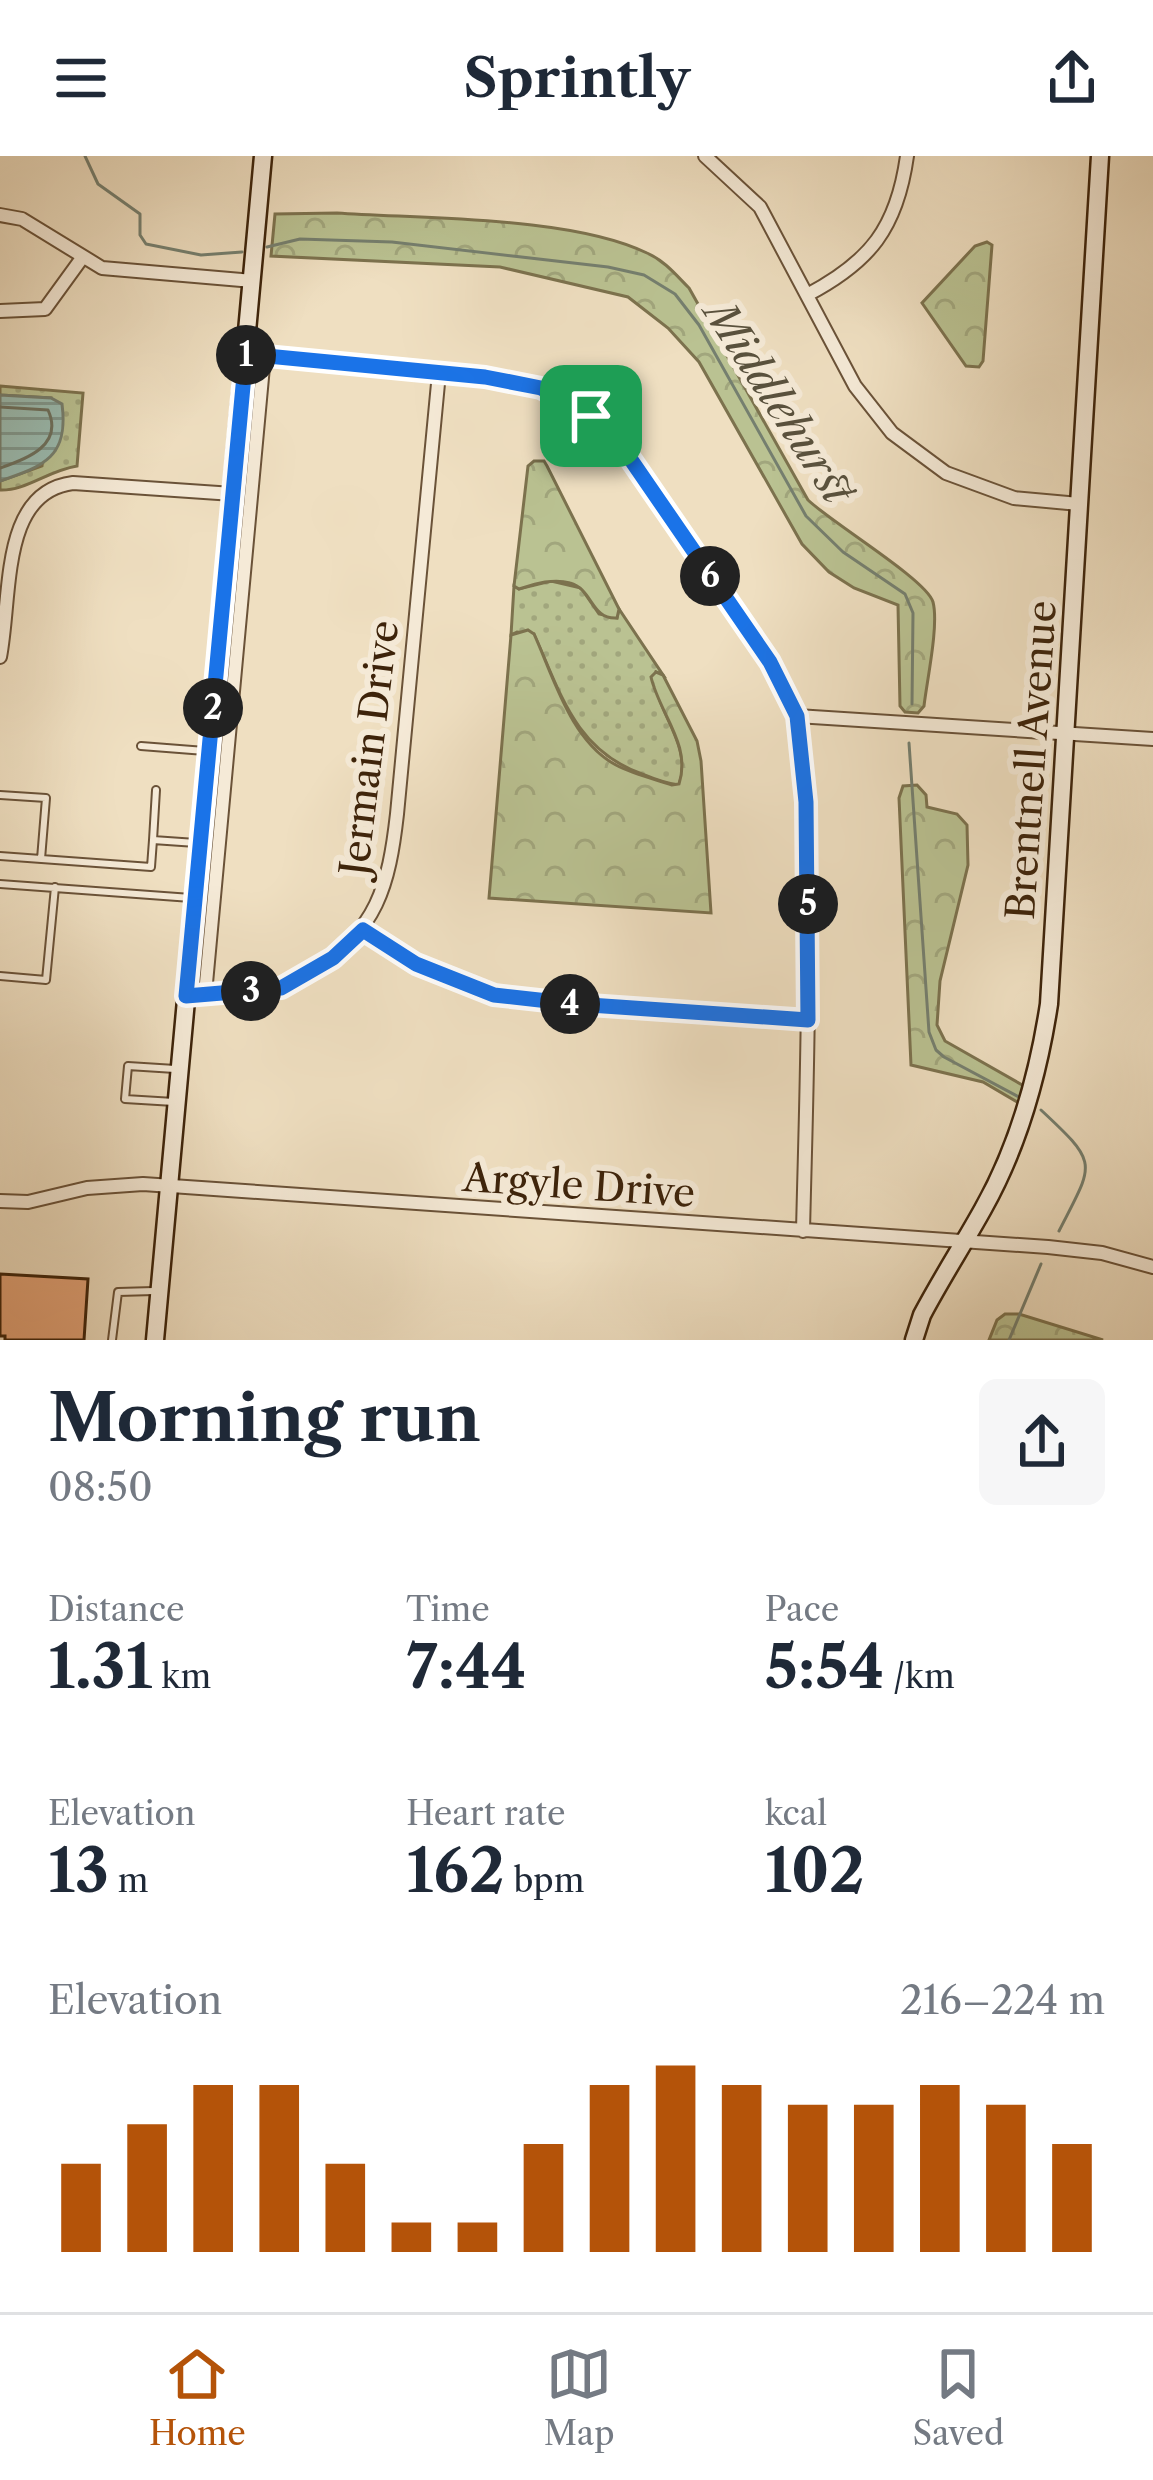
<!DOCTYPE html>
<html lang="en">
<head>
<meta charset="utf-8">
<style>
  body { margin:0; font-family:"Libre Caslon Text",serif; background:#f6f6f7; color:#1f2937; height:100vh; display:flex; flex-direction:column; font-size:45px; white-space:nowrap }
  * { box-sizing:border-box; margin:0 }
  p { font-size:39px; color:#747a83 }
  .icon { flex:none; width:66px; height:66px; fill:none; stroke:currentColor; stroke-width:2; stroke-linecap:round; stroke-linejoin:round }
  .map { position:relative; height:1184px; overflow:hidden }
  .details { display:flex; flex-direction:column; background:#fff; flex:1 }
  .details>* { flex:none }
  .pin { position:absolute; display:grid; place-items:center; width:102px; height:102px; color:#fff; margin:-51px; border-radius:24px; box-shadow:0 6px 18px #0006 }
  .km { position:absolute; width:60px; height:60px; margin:-30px; border-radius:50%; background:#222; color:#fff; font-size:33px; line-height:60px; text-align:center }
  .round { display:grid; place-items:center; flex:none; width:126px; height:126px; border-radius:18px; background:#f6f6f7 }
  .summary { display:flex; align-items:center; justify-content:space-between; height:204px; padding:0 48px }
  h1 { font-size:66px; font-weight:700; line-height:90px }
  .stats { display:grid; grid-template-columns:repeat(3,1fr); gap:18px; height:204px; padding:12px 48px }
  .stats div { display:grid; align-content:center }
  .stats b { font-size:60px; font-weight:700 }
  .stats small { font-size:33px; font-weight:400 }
  .stats p { font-size:33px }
  .chart { height:336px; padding:24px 48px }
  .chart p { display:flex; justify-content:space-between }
  .chart svg { width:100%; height:216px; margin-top:12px; stroke:#b45309; stroke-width:6 }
  header { display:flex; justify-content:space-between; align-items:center; height:156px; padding:0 48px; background:#fff; font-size:54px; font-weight:700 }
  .menu { display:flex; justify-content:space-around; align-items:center; height:168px; border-top:3px solid #e0e1e3; background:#fff; font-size:33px; color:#747a83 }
  .menu a { display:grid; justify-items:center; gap:6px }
  .menu .on { color:#b45309 }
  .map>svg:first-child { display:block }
</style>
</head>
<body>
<header><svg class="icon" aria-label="menu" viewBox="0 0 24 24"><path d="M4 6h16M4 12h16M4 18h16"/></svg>Sprintly<svg class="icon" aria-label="share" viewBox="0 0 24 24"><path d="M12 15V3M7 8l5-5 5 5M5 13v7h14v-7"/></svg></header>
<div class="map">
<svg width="1153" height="1184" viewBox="0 0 1153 1184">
  <defs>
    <pattern id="grass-dots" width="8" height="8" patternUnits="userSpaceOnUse" patternTransform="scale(3)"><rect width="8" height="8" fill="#bac292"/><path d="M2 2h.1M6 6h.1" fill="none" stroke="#a1a67d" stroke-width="1.8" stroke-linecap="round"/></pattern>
    <pattern id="forest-crowns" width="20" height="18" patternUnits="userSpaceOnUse" patternTransform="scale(3)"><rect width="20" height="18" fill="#bac292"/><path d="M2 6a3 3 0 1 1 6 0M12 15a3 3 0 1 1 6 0" fill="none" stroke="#a1a67d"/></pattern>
    <pattern id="water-rules" width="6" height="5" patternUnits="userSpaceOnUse" patternTransform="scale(3)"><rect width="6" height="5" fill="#9abdb3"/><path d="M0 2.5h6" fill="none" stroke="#7f9990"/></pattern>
  </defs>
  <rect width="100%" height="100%" fill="#efdfc1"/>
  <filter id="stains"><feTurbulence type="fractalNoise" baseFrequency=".00167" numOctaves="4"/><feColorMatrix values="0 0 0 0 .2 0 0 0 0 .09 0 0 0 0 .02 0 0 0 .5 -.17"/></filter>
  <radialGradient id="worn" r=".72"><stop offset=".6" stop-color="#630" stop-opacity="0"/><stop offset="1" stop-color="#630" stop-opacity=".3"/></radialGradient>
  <path fill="url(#grass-dots)" stroke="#7c724e" stroke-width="3" d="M 0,230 L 83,237 L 77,310 C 47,315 26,335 0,334 L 0,325 L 42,310 L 51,242 L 0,239 Z
    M 551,425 L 581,432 L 599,458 L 617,462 L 619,453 L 663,519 L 656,516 C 650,552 694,586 679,629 C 666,628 654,623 642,618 C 575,594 561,538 534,478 L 517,476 L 511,479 L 514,430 L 519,433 Z"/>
  <path fill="url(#forest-crowns)" stroke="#7c724e" stroke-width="3" d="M 337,57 C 423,63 571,60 647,97 C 665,105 676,119 689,132 L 808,344 C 832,367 927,424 933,446 C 939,469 927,524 924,550 L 918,557 L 905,556 L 900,550 L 898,449 L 854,432 L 829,416 L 802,388 L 699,206 L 668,172 L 628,141 L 500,111 L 271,100 L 275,58 Z
    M 987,86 L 992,89 L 983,205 L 979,211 L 966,210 L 922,147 L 975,90 Z
    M 534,305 L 544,305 L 547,310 L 619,453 L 617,462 C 591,464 593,433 570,427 C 553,422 535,428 519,433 L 514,430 L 528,310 Z
    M 528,474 L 534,478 C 554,522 571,585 616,609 C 633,618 654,623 672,629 L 679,628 C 692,589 659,557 651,521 L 656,516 L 663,519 L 697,585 L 701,605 L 711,757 L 489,742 L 511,479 Z
    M 917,629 L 926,639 L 927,651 L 957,658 L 967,669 L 968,709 L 940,825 L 937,869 L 945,885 L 1024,930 L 1019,947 L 983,926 L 911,909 L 899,642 L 903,630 Z
    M 1005,1158 L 1019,1158 L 1103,1184 L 989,1184 L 997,1164 Z"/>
  <path fill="url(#water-rules)" stroke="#757f6f" stroke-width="3" d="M 0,239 L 51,242 L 62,248 C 69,301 44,310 0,325 Z"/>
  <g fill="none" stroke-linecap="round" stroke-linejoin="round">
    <path stroke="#6c705e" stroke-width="3" d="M 0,251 L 48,254 C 64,289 27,303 0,312"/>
    <path stroke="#757f6f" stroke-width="3" d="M 85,0 L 98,28 L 140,58 L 140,79 L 146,88 L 201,99 L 242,96
      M 267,91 L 300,83 L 392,86 L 608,111 L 644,119 L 675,138 L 699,169 L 806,360 L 843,396 L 905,438 L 913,457 L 912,548
      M 909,587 L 929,876 L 936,894 L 944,901 L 1019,941
      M 1041,954 C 1100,1009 1094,1006 1059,1075
      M 1009,1184 L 1041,1108"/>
  </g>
  <path fill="#e3a378" stroke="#3d230a" stroke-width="3" d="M 0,1118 L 88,1123 L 84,1184 L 5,1184 L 5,1180 L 0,1180 Z"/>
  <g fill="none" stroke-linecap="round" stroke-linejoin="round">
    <g stroke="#6a5238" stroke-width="10">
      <path id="lane" d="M 141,590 L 205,595
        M 0,639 L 46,642 L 41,703
        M 153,684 L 156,634
        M 0,700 L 151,711 L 153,684 L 196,687
        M 0,728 L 191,742
        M 0,820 L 46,824 L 55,731
        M 174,946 L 125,943 L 128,910 L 175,913
        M 112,1184 L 118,1136 L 154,1135"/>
    </g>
    <g stroke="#6a5238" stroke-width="16">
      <path id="street" d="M 705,0 L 760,51 L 855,230 L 892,277 L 946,317 L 1014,342 L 1079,348
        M 0,59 L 22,63 L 102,112 L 253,125
        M 807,139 C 870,106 897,72 907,0
        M 0,155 L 45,153 L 82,102
        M 246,198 L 485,221 L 541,232 L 591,259 L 627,298 L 667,356 L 770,506 L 797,560 L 1153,583
        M 0,501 C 12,438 0,336 73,327 L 233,338
        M 797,560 C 815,731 807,903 803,1075
        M 363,774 L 416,808 L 494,839 L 575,848 L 808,864
        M 205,838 L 264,200
        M 186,840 C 215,838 252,841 280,833 C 291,830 302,820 312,814 C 377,776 389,729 397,658 L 439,217
        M 0,1045 L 28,1046 L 87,1032 L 143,1028 L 1048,1091 L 1102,1097 L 1153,1111"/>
    </g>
    <g stroke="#3d230a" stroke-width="21">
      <path id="secondary" d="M 155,1184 L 263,0
        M 914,1184 L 922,1159 C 941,1123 963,1089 983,1053 C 1019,989 1038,920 1049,848 L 1100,0"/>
    </g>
    <use href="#lane" stroke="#f5ead7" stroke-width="6"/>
    <use href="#street" stroke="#f5ead7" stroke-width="12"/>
    <use href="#secondary" stroke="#f5ead7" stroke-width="16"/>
  </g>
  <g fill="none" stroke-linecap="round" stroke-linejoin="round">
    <g stroke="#fff" stroke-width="24">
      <path id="route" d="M 246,198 L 485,221 L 541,232 L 591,260 L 627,298 L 770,506 L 797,560 L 806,646 L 808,864 L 575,848 L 494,839 L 416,808 L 363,774 L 333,802 L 281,832 L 186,840 Z"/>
    </g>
    <use href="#route" stroke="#1a73e8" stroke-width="15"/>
  </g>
  <g text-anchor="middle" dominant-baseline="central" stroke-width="12" stroke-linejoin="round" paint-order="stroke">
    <g font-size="39" fill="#3d230a" stroke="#f5ead7">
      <text transform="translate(369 592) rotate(-83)">Jermain Drive</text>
      <text transform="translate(1031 604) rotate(-86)">Brentnell Avenue</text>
      <text transform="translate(579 1029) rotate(4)">Argyle Drive</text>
    </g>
    <g font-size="42" font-style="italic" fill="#59513d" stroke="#f5ead7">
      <text transform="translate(779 246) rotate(57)">Middlehurst</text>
    </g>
  </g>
  <rect width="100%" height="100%" filter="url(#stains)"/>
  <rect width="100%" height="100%" fill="url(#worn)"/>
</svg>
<div class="pin" style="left:591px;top:260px;background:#1e9e55"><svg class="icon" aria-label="arrive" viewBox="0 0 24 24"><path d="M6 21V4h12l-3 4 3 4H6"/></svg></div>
<b class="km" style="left:246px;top:199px">1</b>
<b class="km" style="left:213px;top:552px">2</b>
<b class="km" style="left:251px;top:835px">3</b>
<b class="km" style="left:570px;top:848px">4</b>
<b class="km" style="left:808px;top:748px">5</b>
<b class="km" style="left:710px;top:420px">6</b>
</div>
<section class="details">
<div class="summary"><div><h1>Morning run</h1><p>08:50</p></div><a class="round"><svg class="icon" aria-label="share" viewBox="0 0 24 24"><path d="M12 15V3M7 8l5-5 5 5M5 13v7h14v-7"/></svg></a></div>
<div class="stats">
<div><p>Distance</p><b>1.31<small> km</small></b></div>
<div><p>Time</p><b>7:44</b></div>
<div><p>Pace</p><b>5:54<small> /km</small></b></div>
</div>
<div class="stats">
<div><p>Elevation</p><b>13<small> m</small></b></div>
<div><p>Heart rate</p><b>162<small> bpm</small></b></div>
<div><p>kcal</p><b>102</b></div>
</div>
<div class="chart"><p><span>Elevation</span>216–224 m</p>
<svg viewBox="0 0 160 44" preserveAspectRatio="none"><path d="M5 44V26M15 44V18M25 44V10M35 44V10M45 44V26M55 44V38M65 44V38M75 44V22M85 44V10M95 44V6M105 44V10M115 44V14M125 44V14M135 44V10M145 44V14M155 44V22"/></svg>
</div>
</section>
<nav class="menu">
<a class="on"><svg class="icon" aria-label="home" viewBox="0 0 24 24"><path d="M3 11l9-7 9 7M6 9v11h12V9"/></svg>Home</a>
<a><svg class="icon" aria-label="map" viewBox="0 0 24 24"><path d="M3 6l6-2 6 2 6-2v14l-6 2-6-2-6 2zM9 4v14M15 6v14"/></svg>Map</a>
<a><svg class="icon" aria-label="saved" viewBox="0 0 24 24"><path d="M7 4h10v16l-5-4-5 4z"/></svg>Saved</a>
</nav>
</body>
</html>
